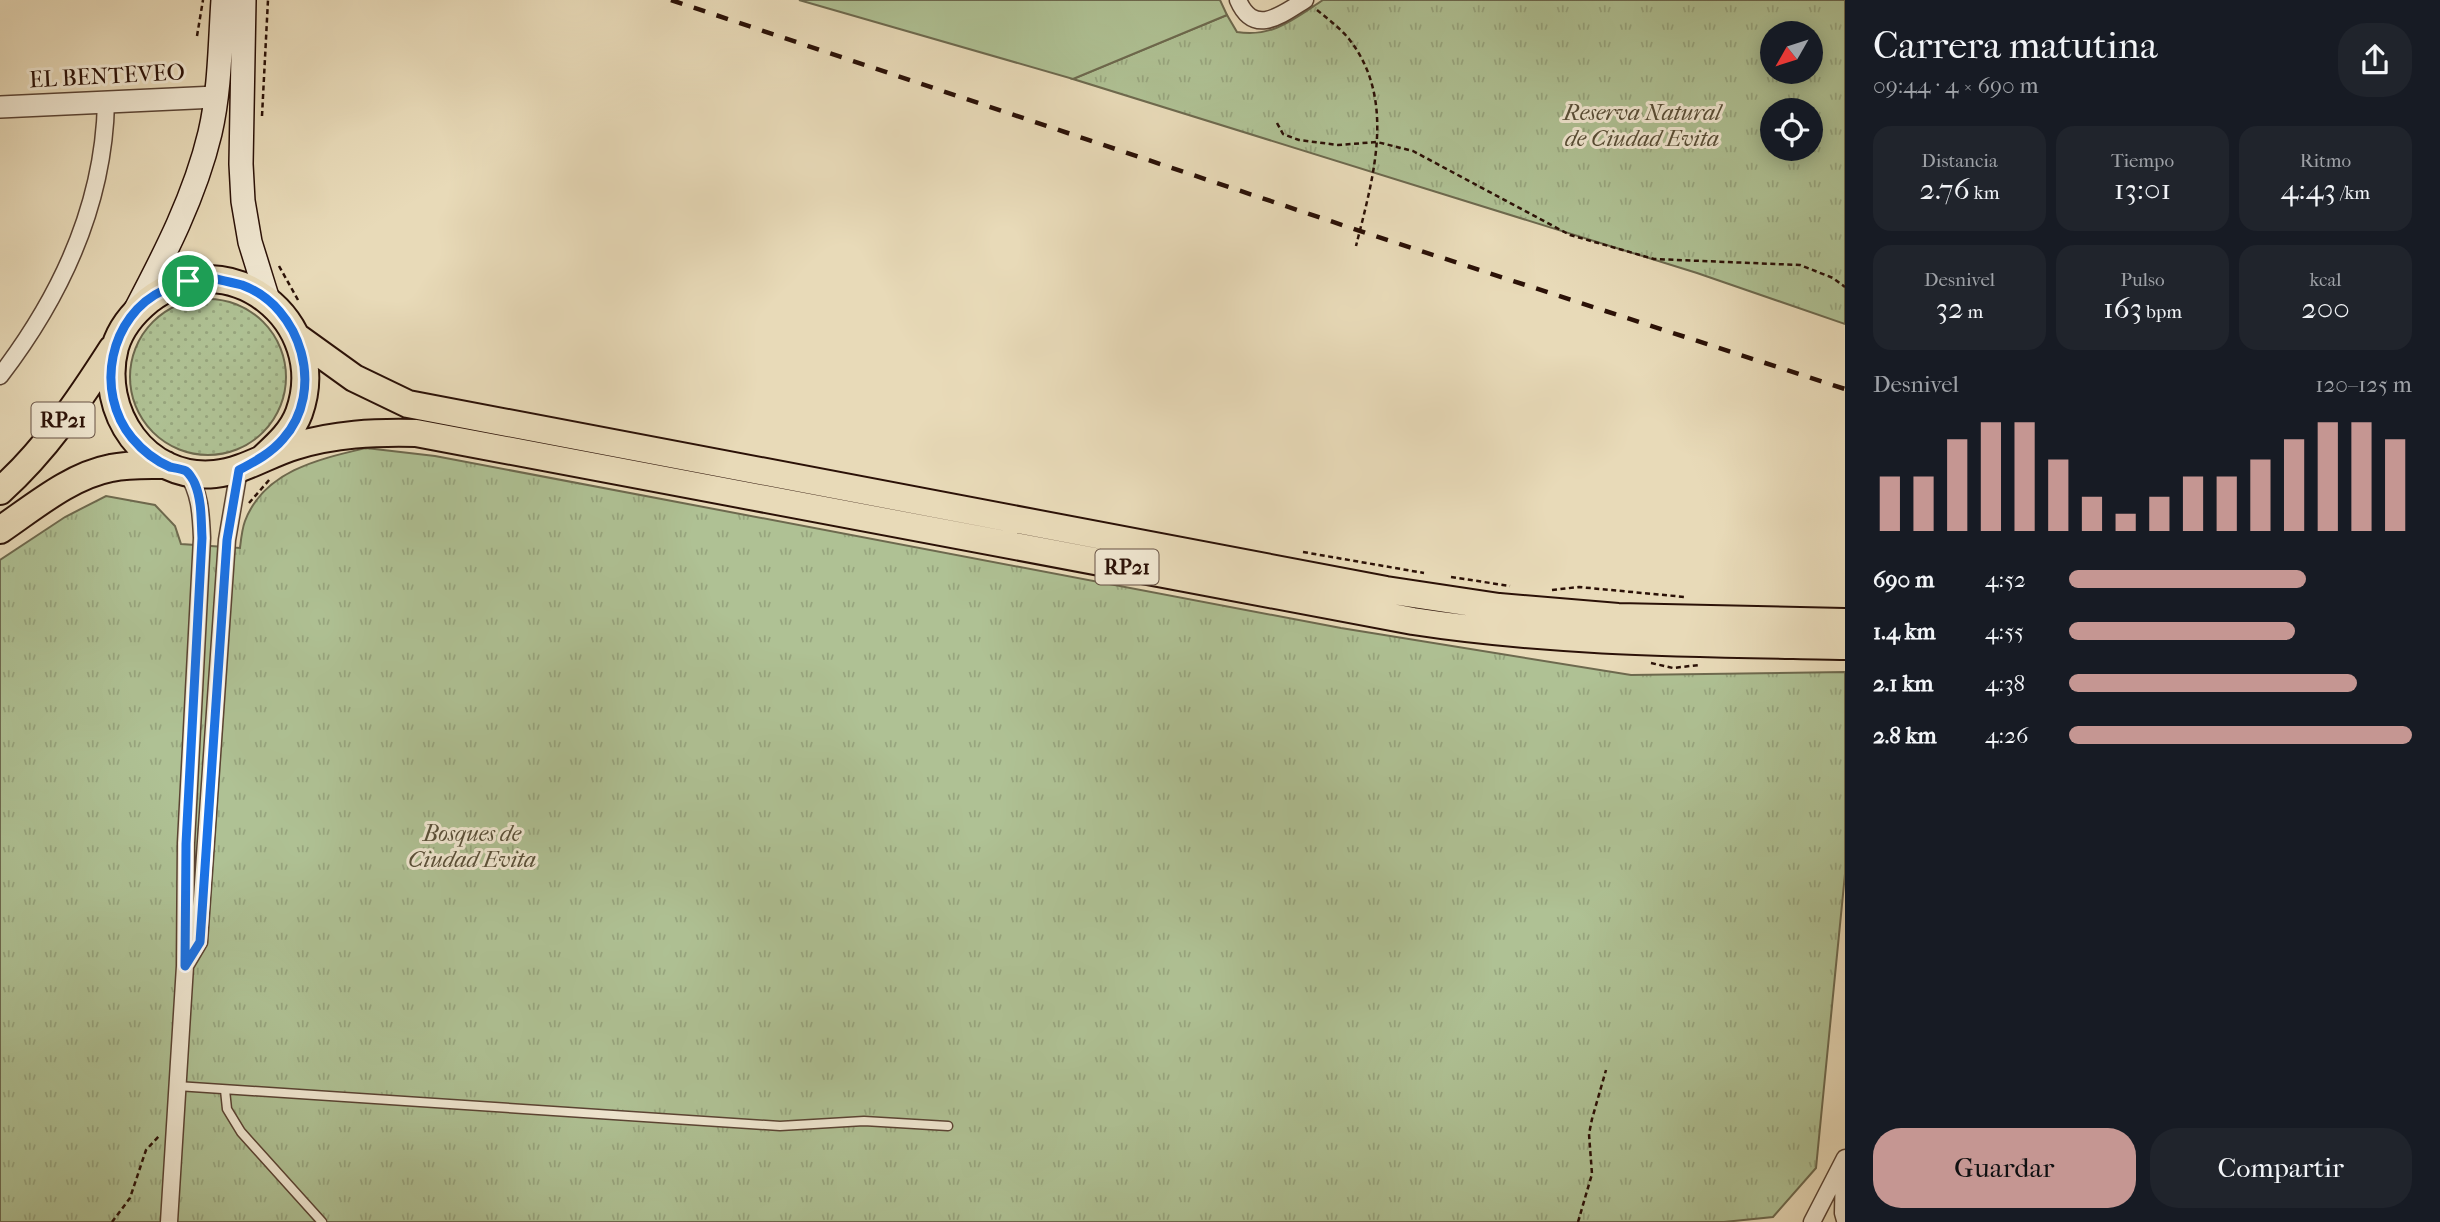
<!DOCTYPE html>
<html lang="es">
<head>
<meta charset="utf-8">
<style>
  body { margin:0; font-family:"IM FELL French Canon",serif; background:#20242c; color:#f1f3f6; height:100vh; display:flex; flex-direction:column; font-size:26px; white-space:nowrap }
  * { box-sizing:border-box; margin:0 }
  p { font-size:23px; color:#9ea1a6 }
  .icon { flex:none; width:38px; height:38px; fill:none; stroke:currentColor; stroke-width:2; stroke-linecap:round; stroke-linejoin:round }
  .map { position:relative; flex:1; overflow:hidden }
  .drawer { display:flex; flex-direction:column; background:#171b24; width:595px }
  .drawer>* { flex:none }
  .needle { width:46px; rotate:231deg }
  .tools { position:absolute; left:1760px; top:21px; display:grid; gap:14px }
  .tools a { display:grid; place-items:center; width:63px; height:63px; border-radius:50%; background:#171b24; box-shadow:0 4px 18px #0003; font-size:35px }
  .pin { position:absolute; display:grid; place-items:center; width:60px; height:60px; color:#fff; margin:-30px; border:4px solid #fff; border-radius:50%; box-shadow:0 2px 7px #0007 }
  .round { display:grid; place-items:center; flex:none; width:74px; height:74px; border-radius:28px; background:#20242c }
  .head { display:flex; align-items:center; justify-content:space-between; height:119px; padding:0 28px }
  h1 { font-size:38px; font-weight:600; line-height:52px }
  .metrics { display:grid; grid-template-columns:repeat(3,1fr); gap:10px; height:119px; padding:7px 28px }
  .metrics div { display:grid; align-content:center; border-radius:18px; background:#20242c; text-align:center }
  .metrics b { font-size:30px; font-weight:600 }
  .metrics small { font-size:19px; font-weight:400 }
  .metrics p { font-size:19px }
  .chart { height:196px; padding:14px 28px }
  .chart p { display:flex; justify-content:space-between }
  .chart svg { width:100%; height:126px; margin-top:7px; stroke:#c59692; stroke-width:6 }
  .primary-button { display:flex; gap:14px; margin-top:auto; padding:14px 28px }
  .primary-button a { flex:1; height:80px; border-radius:28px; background:#c59692; color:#111; font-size:28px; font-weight:600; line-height:80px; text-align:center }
  .primary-button a+a { background:#20242c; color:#f1f3f6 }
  ul { padding:0 28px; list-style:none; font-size:23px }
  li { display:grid; grid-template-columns:112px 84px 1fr; align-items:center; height:52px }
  li i { height:18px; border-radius:9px; background:#c59692 }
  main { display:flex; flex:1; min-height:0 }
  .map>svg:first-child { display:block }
</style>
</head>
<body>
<main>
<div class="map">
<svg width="1845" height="1222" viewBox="0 0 1845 1222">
  <defs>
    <pattern id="grass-dots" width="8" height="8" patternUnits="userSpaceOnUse" patternTransform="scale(1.75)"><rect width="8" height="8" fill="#afc194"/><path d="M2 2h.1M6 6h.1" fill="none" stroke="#97a57e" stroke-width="1.8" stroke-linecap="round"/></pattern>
    <pattern id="park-tufts" width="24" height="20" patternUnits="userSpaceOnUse" patternTransform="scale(1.75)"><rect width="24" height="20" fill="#afc194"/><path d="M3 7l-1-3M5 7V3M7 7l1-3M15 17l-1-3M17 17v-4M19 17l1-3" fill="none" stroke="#97a57e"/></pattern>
  </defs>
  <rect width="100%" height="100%" fill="#e8dab8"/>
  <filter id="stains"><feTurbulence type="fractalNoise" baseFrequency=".00286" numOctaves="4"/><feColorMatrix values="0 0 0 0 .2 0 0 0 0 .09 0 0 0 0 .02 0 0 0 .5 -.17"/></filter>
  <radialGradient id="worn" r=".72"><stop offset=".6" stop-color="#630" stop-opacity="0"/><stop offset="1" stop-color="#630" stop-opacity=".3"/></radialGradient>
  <path fill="url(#grass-dots)" stroke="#6d694e" stroke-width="2" d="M130 377a78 78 0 1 1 156 0a78 78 0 1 1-156 0Z"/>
  <path fill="url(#park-tufts)" stroke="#6d694e" stroke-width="2" fill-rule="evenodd" d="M 1323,0 L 1845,0 L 1845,324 L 1697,273 L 1073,79 L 1227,15 L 1237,32 C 1272,38 1294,19 1323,0 ZM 1773,33 L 1811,33 L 1811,72 L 1773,72 ZM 1773,110 L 1811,110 L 1811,149 L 1773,149 Z
    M 366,448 L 435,456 L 1341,628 L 1631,675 L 1845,672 L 1845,874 L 1816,1168 L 1773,1217 L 1724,1222 L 0,1222 L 0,560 L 65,517 L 106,496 L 155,505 L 175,526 L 181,544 L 240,548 C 241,539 242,529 245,521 C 264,471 319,459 366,448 Z"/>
  <path fill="#afc194" stroke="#6d694e" stroke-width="2" d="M 799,0 L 1220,0 L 1227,15 L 1073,79 Z"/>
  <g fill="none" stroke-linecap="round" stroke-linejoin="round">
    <g stroke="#5a4333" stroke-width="11">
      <path id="service" d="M 177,1086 L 780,1126 L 864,1121 L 948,1126
        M 225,1090 L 227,1109 L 241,1132 L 322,1222"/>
    </g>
    <g stroke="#5a4333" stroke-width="19">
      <path id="minor" d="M 1238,0 C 1254,37 1281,15 1305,0
        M 0,376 C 62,295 104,205 106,102
        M 186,964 L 199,942 L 227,540 L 239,470
        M 1844,1168 L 1843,1213 L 1845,1220
        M 169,1222 L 185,966 L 186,843 L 202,538 C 201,513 200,492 186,471
        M 1812,1222 L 1845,1158"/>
    </g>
    <g stroke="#5a4333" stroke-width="24">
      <path id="tertiary" d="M 0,107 L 216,97"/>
    </g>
    <g stroke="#2b1107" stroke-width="26">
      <path id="secondary" d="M 244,0 L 241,164 L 243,201 L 250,242 L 268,300
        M 135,311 C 165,254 195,196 210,133 C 220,90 220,44 223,0"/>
    </g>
    <g stroke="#2b1107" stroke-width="30">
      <path id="primary" d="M 297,337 L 354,378 L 408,404 L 1386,590 L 1499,607 L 1618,617 L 1845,622
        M 263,458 C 277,445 292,432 299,413 C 332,321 227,239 149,300 C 133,313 121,327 115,347 C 98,411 145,481 215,474 C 244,471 268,454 295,446 C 335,434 374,432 416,433 L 1413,621 C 1556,643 1700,643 1845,646
        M 0,491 C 45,451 80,399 112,349
        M 0,530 C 34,507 70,476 111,468 C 129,464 148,465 166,465"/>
    </g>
    <path stroke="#2b1107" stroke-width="2.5" stroke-dasharray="5 3.5" stroke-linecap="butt" d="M 1317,10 C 1328,19 1340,28 1349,39 C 1397,100 1373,178 1356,246
      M 197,36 L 203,0
      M 262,116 L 268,0
      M 1277,123 L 1283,134 L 1299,140 L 1338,145 L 1377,142 L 1413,151 L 1570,235 L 1654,259 L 1800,265 L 1833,278 L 1845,287
      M 279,266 L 298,300
      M 249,503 L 270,479
      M 1303,552 L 1424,573
      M 1451,577 L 1510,586
      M 1552,590 L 1579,587 L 1685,597
      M 1651,663 L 1673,668 L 1699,665
      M 112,1222 L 130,1198 L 146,1150 L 159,1136
      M 1578,1222 L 1592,1174 L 1589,1134 L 1592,1119 L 1606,1070"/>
    <use href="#service" stroke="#f0e7d1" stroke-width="8"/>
    <use href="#minor" stroke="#f0e7d1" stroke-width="16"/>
    <use href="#tertiary" stroke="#f0e7d1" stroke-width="21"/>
    <use href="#secondary" stroke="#f0e7d1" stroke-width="23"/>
    <use href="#primary" stroke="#e8dab8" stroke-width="26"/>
    <path stroke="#2b1107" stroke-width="4.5" stroke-dasharray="12 12" stroke-linecap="butt" d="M 671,0 L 1372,235 L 1845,389"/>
  </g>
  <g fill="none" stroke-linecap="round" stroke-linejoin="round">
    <g stroke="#fff" stroke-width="14">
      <path id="route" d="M 216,279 C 225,281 234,283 242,285 C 302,307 326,391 283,439 C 271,453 256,461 239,470 L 227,540 L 200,942 L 185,966 L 186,844 L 202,538 C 201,521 202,501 195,484 C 194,481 189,473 186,471 C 182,469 175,468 170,467 C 156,461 142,450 132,438 C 94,392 109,315 164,290 C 181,282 197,280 216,279 Z"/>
    </g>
    <use href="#route" stroke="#1a73e8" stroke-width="9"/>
  </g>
  <g text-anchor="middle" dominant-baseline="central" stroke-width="6" stroke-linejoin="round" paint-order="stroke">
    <g fill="#f0e7d1" stroke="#665144" stroke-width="2">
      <rect x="31.5" y="402.5" width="63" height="35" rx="5"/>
      <rect x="1095.5" y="549.5" width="63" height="35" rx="5"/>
    </g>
    <g font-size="21" font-weight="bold" fill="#2b1107">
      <text x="63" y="420">RP21</text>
      <text x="1127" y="567">RP21</text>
    </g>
    <g font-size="23" fill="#2b1107" stroke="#f0e7d1">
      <text transform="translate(107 76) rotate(-3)">EL BENTEVEO</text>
    </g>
    <g font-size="23" font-style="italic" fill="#594f38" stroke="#f0e7d1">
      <text x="1642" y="112">Reserva Natural<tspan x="1642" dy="26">de Ciudad Evita</tspan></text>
      <text x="472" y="833">Bosques de<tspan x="472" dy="26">Ciudad Evita</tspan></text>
    </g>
  </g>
  <rect width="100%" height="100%" filter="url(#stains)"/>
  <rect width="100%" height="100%" fill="url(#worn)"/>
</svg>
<div class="tools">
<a><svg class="needle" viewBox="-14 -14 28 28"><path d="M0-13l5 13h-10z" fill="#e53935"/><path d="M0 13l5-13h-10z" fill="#9ea1a6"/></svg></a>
<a><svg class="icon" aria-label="locate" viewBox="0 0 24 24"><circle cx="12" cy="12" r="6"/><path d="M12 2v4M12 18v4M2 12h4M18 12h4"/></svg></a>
</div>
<div class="pin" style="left:188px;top:281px;background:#1e9e55"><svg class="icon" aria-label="arrive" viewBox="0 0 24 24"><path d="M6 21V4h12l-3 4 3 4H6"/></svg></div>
</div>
<section class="drawer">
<div class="head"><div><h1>Carrera matutina</h1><p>09:44 · 4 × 690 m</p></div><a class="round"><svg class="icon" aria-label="share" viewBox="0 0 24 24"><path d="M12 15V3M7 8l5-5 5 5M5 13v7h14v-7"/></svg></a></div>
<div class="metrics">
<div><p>Distancia</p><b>2.76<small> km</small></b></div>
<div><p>Tiempo</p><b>13:01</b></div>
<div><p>Ritmo</p><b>4:43<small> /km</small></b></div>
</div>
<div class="metrics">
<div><p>Desnivel</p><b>32<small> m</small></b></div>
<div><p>Pulso</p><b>163<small> bpm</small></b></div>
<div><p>kcal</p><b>200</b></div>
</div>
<div class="chart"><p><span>Desnivel</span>120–125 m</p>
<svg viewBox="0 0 160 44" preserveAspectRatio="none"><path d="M5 44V25M15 44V25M25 44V12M35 44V6M45 44V6M55 44V19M65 44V32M75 44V38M85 44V32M95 44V25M105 44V25M115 44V19M125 44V12M135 44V6M145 44V6M155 44V12"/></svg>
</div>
<ul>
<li><b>690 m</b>4:52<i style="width:69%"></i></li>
<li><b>1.4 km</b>4:55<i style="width:66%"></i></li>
<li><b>2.1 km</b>4:38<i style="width:84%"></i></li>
<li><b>2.8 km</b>4:26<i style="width:100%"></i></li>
</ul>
<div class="primary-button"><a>Guardar</a><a>Compartir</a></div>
</section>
</main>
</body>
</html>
